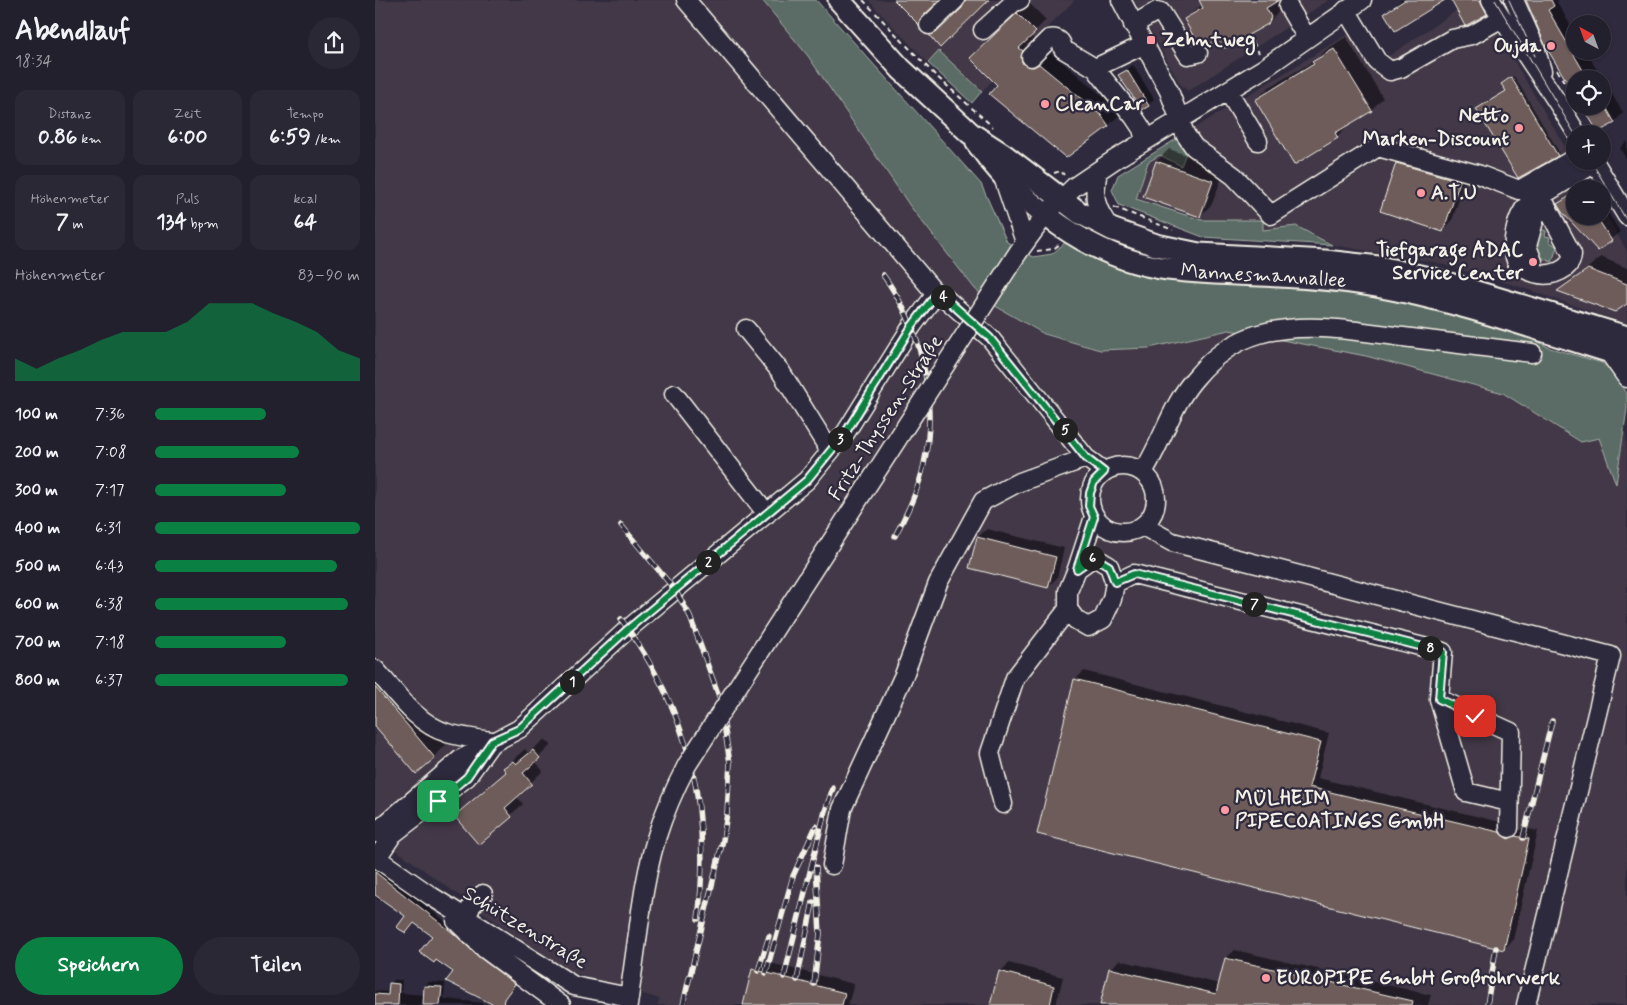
<!DOCTYPE html>
<html lang="de">
<head>
<meta charset="utf-8">
<style>
  body { margin:0; font-family:Mynerve,sans-serif; background:#2b2836; color:#f1f3f6; height:100vh; display:flex; flex-direction:column; font-size:19px; white-space:nowrap }
  * { box-sizing:border-box; margin:0 }
  p { font-size:16px; color:#a3a3aa }
  .icon { flex:none; width:28px; height:28px; fill:none; stroke:currentColor; stroke-width:2; stroke-linecap:round; stroke-linejoin:round }
  .map { position:relative; flex:1; overflow:hidden }
  .drawer { display:flex; flex-direction:column; background:#23202e; width:375px }
  .drawer>* { flex:none }
  .needle { width:32px; rotate:319deg }
  .buttons { position:absolute; left:1191px; top:15px; display:grid; gap:10px }
  .buttons a { display:grid; place-items:center; width:45px; height:45px; border-radius:50%; background:#23202e; box-shadow:0 1px 4px #0004,0 0 0 1px #403e4a; font-size:25px }
  .pin { position:absolute; display:grid; place-items:center; width:42px; height:42px; color:#fff; margin:-21px; border-radius:10px; box-shadow:0 2px 8px #0006 }
  .km { position:absolute; width:25px; height:25px; margin:-12px; border-radius:50%; background:#222; color:#fff; font-size:14px; line-height:25px; text-align:center }
  .round { display:grid; place-items:center; flex:none; width:52px; height:52px; border-radius:26px; background:#2b2836 }
  .overview { display:flex; align-items:center; justify-content:space-between; height:85px; padding:0 15px }
  h1 { font-size:28px; font-weight:700; line-height:38px }
  .stats { display:grid; grid-template-columns:repeat(3,1fr); gap:8px; height:85px; padding:5px 15px }
  .stats div { display:grid; align-content:center; border-radius:12px; background:#2b2836; text-align:center }
  .stats b { font-size:21px; font-weight:700 }
  .stats small { font-size:14px; font-weight:400 }
  .stats p { font-size:14px }
  .chart { height:140px; padding:10px 15px }
  .chart p { display:flex; justify-content:space-between }
  .chart svg { width:100%; height:90px; margin-top:5px; fill:#0b8043; opacity:.7 }
  .action { display:flex; gap:10px; margin-top:auto; padding:10px 15px }
  .action a { flex:1; height:58px; border-radius:30px; background:#0b8043; color:#fff; font-size:20px; font-weight:700; line-height:58px; text-align:center }
  .action a+a { background:#2b2836; color:#f1f3f6 }
  ul { padding:0 15px; list-style:none; font-size:16px }
  li { display:grid; grid-template-columns:80px 60px 1fr; align-items:center; height:38px }
  li i { height:12px; border-radius:6px; background:#0b8043 }
  main { display:flex; flex:1; min-height:0 }
  .map>svg:first-child { display:block }
</style>
</head>
<body>
<main>
<section class="drawer">
<div class="overview"><div><h1>Abendlauf</h1><p>18:34</p></div><a class="round"><svg class="icon" aria-label="share" viewBox="0 0 24 24"><path d="M12 15V3M7 8l5-5 5 5M5 13v7h14v-7"/></svg></a></div>
<div class="stats">
<div><p>Distanz</p><b>0.86<small> km</small></b></div>
<div><p>Zeit</p><b>6:00</b></div>
<div><p>Tempo</p><b>6:59<small> /km</small></b></div>
</div>
<div class="stats">
<div><p>Höhenmeter</p><b>7<small> m</small></b></div>
<div><p>Puls</p><b>134<small> bpm</small></b></div>
<div><p>kcal</p><b>64</b></div>
</div>
<div class="chart"><p><span>Höhenmeter</span>83–90 m</p>
<svg viewBox="0 0 160 44" preserveAspectRatio="none"><path d="M0 44V33L10 38L20 33L30 29L40 24L50 20L60 20L70 20L80 15L90 6L100 6L110 6L120 11L130 15L140 20L150 29L160 33V44z"/></svg>
</div>
<ul>
<li><b>100 m</b>7:36<i style="width:54%"></i></li>
<li><b>200 m</b>7:08<i style="width:70%"></i></li>
<li><b>300 m</b>7:17<i style="width:64%"></i></li>
<li><b>400 m</b>6:31<i style="width:100%"></i></li>
<li><b>500 m</b>6:43<i style="width:89%"></i></li>
<li><b>600 m</b>6:38<i style="width:94%"></i></li>
<li><b>700 m</b>7:18<i style="width:64%"></i></li>
<li><b>800 m</b>6:37<i style="width:94%"></i></li>
</ul>
<div class="action"><a>Speichern</a><a>Teilen</a></div>
</section>
<div class="map">
<svg width="1252" height="1005" viewBox="0 0 1252 1005">
  <rect width="100%" height="100%" fill="#2f2a3d"/>
  <filter id="ink" filterUnits="userSpaceOnUse"><feTurbulence type="fractalNoise" baseFrequency=".02" numOctaves="2"/><feDisplacementMap in="SourceGraphic" scale="10" xChannelSelector="R" yChannelSelector="G"/><feConvolveMatrix kernelMatrix="1 2 1 2 8 2 1 2 1" color-interpolation-filters="sRGB"/></filter>
  <g filter="url(#ink)">
    <path fill="#423946" d="M 0,0 L 387,0 L 433,56 L 478,120 L 622,307 L 669,335 L 725,350 L 774,348 L 854,330 L 896,317 L 1252,395 L 1250,430 L 1252,450 L 1252,1005 L 282,1005 L 285,999 L 188,970 L 0,835 Z
      M 493,0 L 700,0 L 607,91 L 564,51 L 553,63 Z
      M 759,0 L 954,0 L 813,91 L 805,84 Z
      M 1097,0 L 1103,0 L 1215,189 L 1200,189 L 1200,216 L 1228,216 L 1228,210 L 1252,251 L 1252,324 L 1145,287 L 1059,262 L 957,245 L 921,226 L 888,230 L 888,220 L 826,220 L 760,199 L 773,162 L 785,155 L 807,165 L 803,138 L 978,31 L 999,66 Z"/>
    <path fill="#5a6c65" stroke="#a7aea6" d="M 387,0 L 441,0 L 606,184 L 632,242 L 658,257 L 677,254 L 692,241 L 823,281 L 982,294 L 1043,305 L 1148,334 L 1175,348 L 1227,363 L 1237,371 L 1252,395 L 1252,409 L 1241,484 L 1224,438 L 1206,442 L 1128,393 L 991,356 L 854,330 L 774,348 L 725,350 L 669,334 L 622,307 L 600,289 L 535,206 L 433,56 Z
      M 564,51 L 607,91 L 597,103 L 553,63 Z
      M 803,138 L 813,148 L 806,166 L 785,155 L 773,162 L 761,199 L 826,220 L 888,220 L 888,230 L 921,226 L 957,245 L 828,237 L 744,205 L 737,190 L 743,175 Z
      M 1166,210 L 1171,220 L 1166,218 L 1164,224 L 1167,225 L 1166,229 L 1171,231 L 1170,236 L 1175,237 L 1174,241 L 1182,247 L 1177,262 L 1169,259 L 1159,251 L 1159,233 Z"/>
    <path fill="#0007" d="M 529,0 L 563,0 L 544,24 Z
      M 591,0 L 612,0 L 565,46 L 555,35 L 564,27 L 572,24 L 589,7 Z
      M 825,0 L 905,0 L 907,4 L 905,10 L 893,23 L 810,19 L 828,4 Z
      M 1026,0 L 1067,0 L 1010,13 Z
      M 1078,0 L 1120,0 L 1122,3 L 1111,13 Z
      M 1152,0 L 1184,0 L 1182,2 L 1200,33 L 1200,51 L 1211,51 L 1227,79 L 1200,79 L 1200,92 Z
      M 654,3 L 671,20 L 655,36 L 659,39 L 656,47 L 660,54 L 671,57 L 676,53 L 737,104 L 745,114 L 734,125 L 691,156 L 624,85 L 608,47 Z
      M 971,37 L 1008,98 L 996,110 L 974,124 L 962,137 L 881,100 L 893,88 L 942,59 L 951,50 Z
      M 758,65 L 779,99 L 773,105 L 744,76 Z
      M 1139,76 L 1184,152 L 1182,155 L 1132,91 L 1130,81 Z
      M 1228,79 L 1248,113 L 1239,122 L 1228,106 Z
      M 1252,141 L 1252,160 L 1245,148 Z
      M 794,149 L 850,169 L 837,204 L 825,216 L 782,161 Z
      M 1032,155 L 1093,172 L 1077,221 L 1068,230 L 1023,164 Z
      M 1214,182 L 1218,189 L 1203,189 Z
      M 1200,191 L 1200,216 L 1228,216 L 1228,204 L 1245,232 L 1223,249 L 1184,204 Z
      M 1226,257 L 1252,268 L 1252,303 L 1185,291 Z
      M 612,529 L 689,548 L 682,578 L 673,587 L 603,537 Z
      M 709,671 L 954,733 L 943,778 L 1134,824 L 1143,830 L 1150,828 L 1163,831 L 1138,940 L 1129,949 L 700,680 Z
      M 9,672 L 71,745 L 59,757 L 0,724 L 0,679 Z
      M 170,739 L 176,745 L 160,761 L 168,771 L 141,796 L 148,804 L 104,843 L 81,816 L 132,771 L 130,768 L 142,756 L 150,749 L 153,753 Z
      M 0,865 L 143,980 L 135,990 L 79,972 L 58,936 L 11,900 L 8,903 L 0,897 Z
      M 860,950 L 1056,995 L 1053,1005 L 726,1005 L 735,969 L 744,960 L 845,984 L 851,958 Z
      M 387,961 L 479,984 L 473,1005 L 369,1005 L 378,970 Z
      M 634,963 L 688,977 L 681,1005 L 617,1005 L 625,972 Z
      M 19,980 L 27,980 L 26,993 L 50,995 L 50,986 L 54,982 L 70,983 L 69,999 L 108,1003 L 108,1005 L 0,1005 L 0,991 L 15,992 L 15,984 Z"/>
    <path fill="#6d5b5a" stroke="#f4f1e8" d="M 519,0 L 565,0 L 547,17 L 544,25 Z
      M 590,0 L 614,0 L 565,48 L 554,35 L 561,33 L 587,8 Z
      M 824,0 L 904,0 L 891,8 L 896,17 L 893,24 L 850,48 L 820,39 L 809,19 L 828,8 Z
      M 1030,0 L 1070,0 L 1020,31 L 1009,13 Z
      M 1076,0 L 1105,0 L 1112,14 L 1090,26 Z
      M 1151,0 L 1176,0 L 1179,6 L 1173,10 L 1213,79 L 1200,79 L 1200,95 L 1171,47 Z
      M 642,13 L 661,32 L 644,48 L 648,51 L 646,59 L 648,64 L 658,67 L 664,64 L 726,115 L 734,126 L 691,158 L 614,94 L 622,85 L 595,58 Z
      M 959,49 L 997,111 L 960,133 L 963,138 L 919,165 L 880,100 L 939,64 L 937,62 Z
      M 752,70 L 774,106 L 767,110 L 743,75 Z
      M 1136,77 L 1183,156 L 1143,178 L 1101,109 L 1131,91 L 1126,84 Z
      M 1228,102 L 1240,123 L 1223,132 L 1207,106 L 1228,106 Z
      M 781,161 L 838,181 L 825,217 L 768,197 Z
      M 1021,163 L 1085,181 L 1068,232 L 1005,211 Z
      M 1200,193 L 1200,216 L 1221,216 L 1237,241 L 1223,251 L 1187,212 L 1182,204 Z
      M 1213,269 L 1252,284 L 1252,304 L 1240,312 L 1182,291 Z
      M 602,537 L 681,557 L 673,588 L 594,568 Z
      M 699,679 L 946,742 L 934,787 L 1124,832 L 1133,839 L 1140,836 L 1154,839 L 1129,950 L 662,834 Z
      M 0,687 L 60,758 L 41,774 L 0,726 Z
      M 158,750 L 165,758 L 148,773 L 157,784 L 130,808 L 137,817 L 104,845 L 79,816 L 131,772 L 128,768 L 138,761 L 141,764 Z
      M 0,872 L 78,933 L 104,957 L 140,984 L 129,999 L 128,1005 L 119,1005 L 71,981 L 78,972 L 61,960 L 59,963 L 44,952 L 57,936 L 39,923 L 31,933 L 24,929 L 22,927 L 30,916 L 0,895 Z
      M 850,958 L 1038,1001 L 1037,1005 L 725,1005 L 734,968 L 841,994 Z
      M 377,969 L 470,993 L 467,1005 L 368,1005 Z
      M 624,971 L 679,986 L 675,1005 L 615,1005 Z
      M 14,983 L 24,984 L 23,1005 L 0,1005 L 0,994 L 13,995 Z
      M 49,986 L 67,987 L 65,1005 L 48,1005 Z"/>
    <g fill="none" stroke-linecap="round" stroke-linejoin="round">
      <g stroke="#f4f1e8" stroke-width="21">
        <path id="minor" d="M 311,0 L 561,294
          M 746,0 L 794,91 L 810,134 L 819,147 L 859,176 L 896,215 L 1003,147 L 1105,175 L 1144,190 L 1200,158
          M 1116,0 C 1143,46 1175,88 1202,134
          M 1139,0 L 1160,47 L 1167,71
          M 913,6 L 932,38
          M 971,10 L 1002,61 L 1015,71 L 1026,68 L 1077,39 L 1097,35 L 1127,18
          M 554,25 L 580,0
          M 758,25 L 782,11 L 786,12 L 813,55 L 823,53
          M 608,30 L 638,3 L 645,0
          M 656,57 L 674,39 C 682,37 687,41 688,49 L 720,68 L 759,117 L 767,129 L 770,141
          M 720,68 L 768,45
          M 853,91 L 883,141
          M 1219,161 L 1252,216
          M 723,171 C 718,197 719,207 736,229
          M 628,177 L 650,242
          M 1166,196 L 1197,254 C 1197,260 1195,264 1190,268 C 1174,279 1158,275 1143,265 C 1134,248 1140,218 1153,204 C 1156,200 1162,198 1166,196 Z
          M 644,251 L 671,214 L 699,187 L 739,160 L 888,69 L 987,0
          M 1158,262 L 1152,246 L 1166,196 L 1220,163
          M 371,329 L 406,372 L 455,451
          M 1233,351 L 1252,378
          M 299,394 L 392,514
          M715 499a33 33 0 1 1 66 0a33 33 0 1 1-66 0Z
          M 768,472 C 788,441 797,403 822,376 C 838,357 860,341 884,334 C 930,321 982,331 1028,337 C 1071,342 1114,348 1157,353
          M 768,526 L 797,542 L 1236,656 L 1151,1005
          M 719,557 L 734,566 L 740,583 L 737,599 L 728,619 L 713,627 L 701,620 L 693,609 L 693,591 L 702,569 Z
          M 702,569 L 719,517
          M 740,583 L 759,574 L 1068,652 L 1064,699 L 1136,732 L 1134,828
          M 0,669 C 21,692 40,723 72,733 C 86,737 102,739 117,741
          M 1064,699 L 1091,792 L 1134,802
          M 628,804 L 615,753 L 640,678 L 693,609
          M 0,833 L 86,759 L 144,729 L 253,629 L 432,480 L 471,432 L 537,326 L 561,294 L 570,298 L 615,338 L 711,458 L 729,471
          M 0,857 L 56,896 L 199,986 L 254,997
          M 2,858 L 18,834 L 92,777 L 114,746
          M 457,865 L 467,809 L 529,675 L 563,583 L 608,501 L 642,483 L 711,458
          M 91,918 L 97,905 L 108,894
          M 81,921 L 110,949 L 186,1005
          M 253,1005 L 266,911"/>
      </g>
      <g stroke="#f4f1e8" stroke-width="25">
        <g id="major">
          <path d="M 464,0 L 526,69 L 595,133 L 629,155 L 705,213 L 736,229 L 781,245 L 824,254 L 950,261 L 1004,267 L 1058,279 L 1252,337"/>
          <path id="s1" d="M 602,143 C 646,205 716,259 793,269 C 862,277 932,273 1001,286 C 1086,301 1169,332 1252,357"/>
        </g>
      </g>
      <path stroke="#f4f1e8" stroke-width="2" stroke-dasharray="5 4" stroke-linecap="butt" d="M 488,0 L 559,74 L 618,127
        M 878,42 L 884,53
        M 1182,70 L 1199,98
        M 1216,127 L 1220,134
        M 1228,146 L 1230,150
        M 679,173 L 686,171 L 689,175
        M 739,207 L 798,230
        M 662,251 L 678,249 L 684,245"/>
      <use href="#minor" stroke="#2f2a3d" stroke-width="18"/>
      <use href="#major" stroke="#2f2a3d" stroke-width="21"/>
      <path stroke="#f4f1e8" stroke-width="1" d="M 1120,0 L 1200,134
        M 1134,0 L 1160,56
        M 1216,161 L 1252,221"/>
      <g stroke="#f4f1e8" stroke-width="5.5">
        <path id="rail" d="M 508,275 C 547,328 563,399 549,464 C 544,489 532,513 520,536
          M 246,525 L 300,590 L 314,614 L 345,699 L 355,763 L 352,813 L 348,840 L 313,984
          M 246,619 C 314,712 337,805 323,919
          M 1148,838 L 1177,721
          M 383,971 L 394,936
          M 391,973 L 418,876 L 441,826
          M 409,977 L 450,811 L 458,788
          M 422,980 L 438,902
          M 439,984 L 445,934 L 441,867
          M 308,1005 L 314,978
          M 1112,1005 L 1121,948"/>
      </g>
      <use href="#rail" stroke="#2f2a3d" stroke-width="4" stroke-dasharray="11" stroke-linecap="butt"/>
      <g stroke="#f4f1e8" stroke-width="21" stroke-linecap="butt">
        <path id="minor-bridge" d="M 266,911 C 274,854 285,817 312,765 L 644,251"/>
      </g>
      <use href="#minor-bridge" stroke="#2f2a3d" stroke-width="18"/>
    </g>
  </g>
  <g fill="none" stroke-linecap="round" stroke-linejoin="round" filter="url(#ink)">
    <g stroke="#fff" stroke-width="10">
      <path id="route" d="M 63,801 L 92,777 L 117,741 L 144,729 L 253,629 L 432,480 L 471,432 L 537,326 L 561,294 L 570,298 L 615,338 L 711,458 L 729,472 L 719,482 L 715,493 L 714,506 L 719,517 L 702,569 L 719,557 L 734,566 L 740,582 L 759,574 L 1068,652 L 1064,699 L 1100,716"/>
    </g>
    <use href="#route" stroke="#0b8043" stroke-width="6"/>
  </g>
  <g fill="#ff9aa2" stroke="#2f2a3d" stroke-width="2">
    <rect x="771" y="35" width="10" height="10" rx="2.5"/>
    <circle cx="1176" cy="46" r="5"/>
    <circle cx="670" cy="104" r="5"/>
    <circle cx="1144" cy="128" r="5"/>
    <circle cx="1046" cy="193" r="5"/>
    <circle cx="1158" cy="262" r="5"/>
    <circle cx="850" cy="810" r="5"/>
    <circle cx="891" cy="978" r="5"/>
  </g>
  <g text-anchor="middle" dominant-baseline="central" stroke-width="4.5" stroke-linejoin="round" paint-order="stroke">
    <g font-size="20" font-weight="bold" fill="#f4f1e8" stroke="#2f2a3d" text-anchor="start">
      <text x="786" y="40">Zehntweg</text>
      <text x="1166" y="46" text-anchor="end">Oujda</text>
      <text x="680" y="104">CleanCar</text>
      <text x="1134" y="116" text-anchor="end">Netto<tspan x="1134" dy="23">Marken-Discount</tspan></text>
      <text x="1056" y="193">A.T.U</text>
      <text x="1148" y="250" text-anchor="end">Tiefgarage ADAC<tspan x="1148" dy="23">Service Center</tspan></text>
      <text x="860" y="798">MÜLHEIM<tspan x="860" dy="23">PIPECOATINGS GmbH</tspan></text>
      <text x="901" y="978">EUROPIPE GmbH Großrohrwerk</text>
    </g>
    <g font-size="20" fill="#f4f1e8" stroke="#2f2a3d">
      <text stroke="none"><textPath href="#s1" startOffset="331">Mannesmannallee</textPath></text>
      <text transform="translate(511 418) rotate(-57)">Fritz-Thyssen-Straße</text>
      <text transform="translate(150 928) rotate(31)">Schützenstraße</text>
    </g>
  </g>
</svg>
<div class="buttons">
<a><svg class="needle" viewBox="-14 -14 28 28"><path d="M0-13l5 13h-10z" fill="#e53935"/><path d="M0 13l5-13h-10z" fill="#a3a3aa"/></svg></a>
<a><svg class="icon" aria-label="locate" viewBox="0 0 24 24"><circle cx="12" cy="12" r="6"/><path d="M12 2v4M12 18v4M2 12h4M18 12h4"/></svg></a>
<a>+</a>
<a>−</a>
</div>
<div class="pin" style="left:63px;top:801px;background:#1e9e55"><svg class="icon" aria-label="arrive" viewBox="0 0 24 24"><path d="M6 21V4h12l-3 4 3 4H6"/></svg></div>
<div class="pin" style="left:1100px;top:716px;background:#d93025"><svg class="icon" aria-label="check" viewBox="0 0 24 24"><path d="M5 12l5 5 9-10"/></svg></div>
<b class="km" style="left:197px;top:682px">1</b>
<b class="km" style="left:333px;top:562px">2</b>
<b class="km" style="left:465px;top:439px">3</b>
<b class="km" style="left:568px;top:297px">4</b>
<b class="km" style="left:690px;top:430px">5</b>
<b class="km" style="left:717px;top:558px">6</b>
<b class="km" style="left:879px;top:604px">7</b>
<b class="km" style="left:1055px;top:648px">8</b>
</div>
</main>
</body>
</html>
